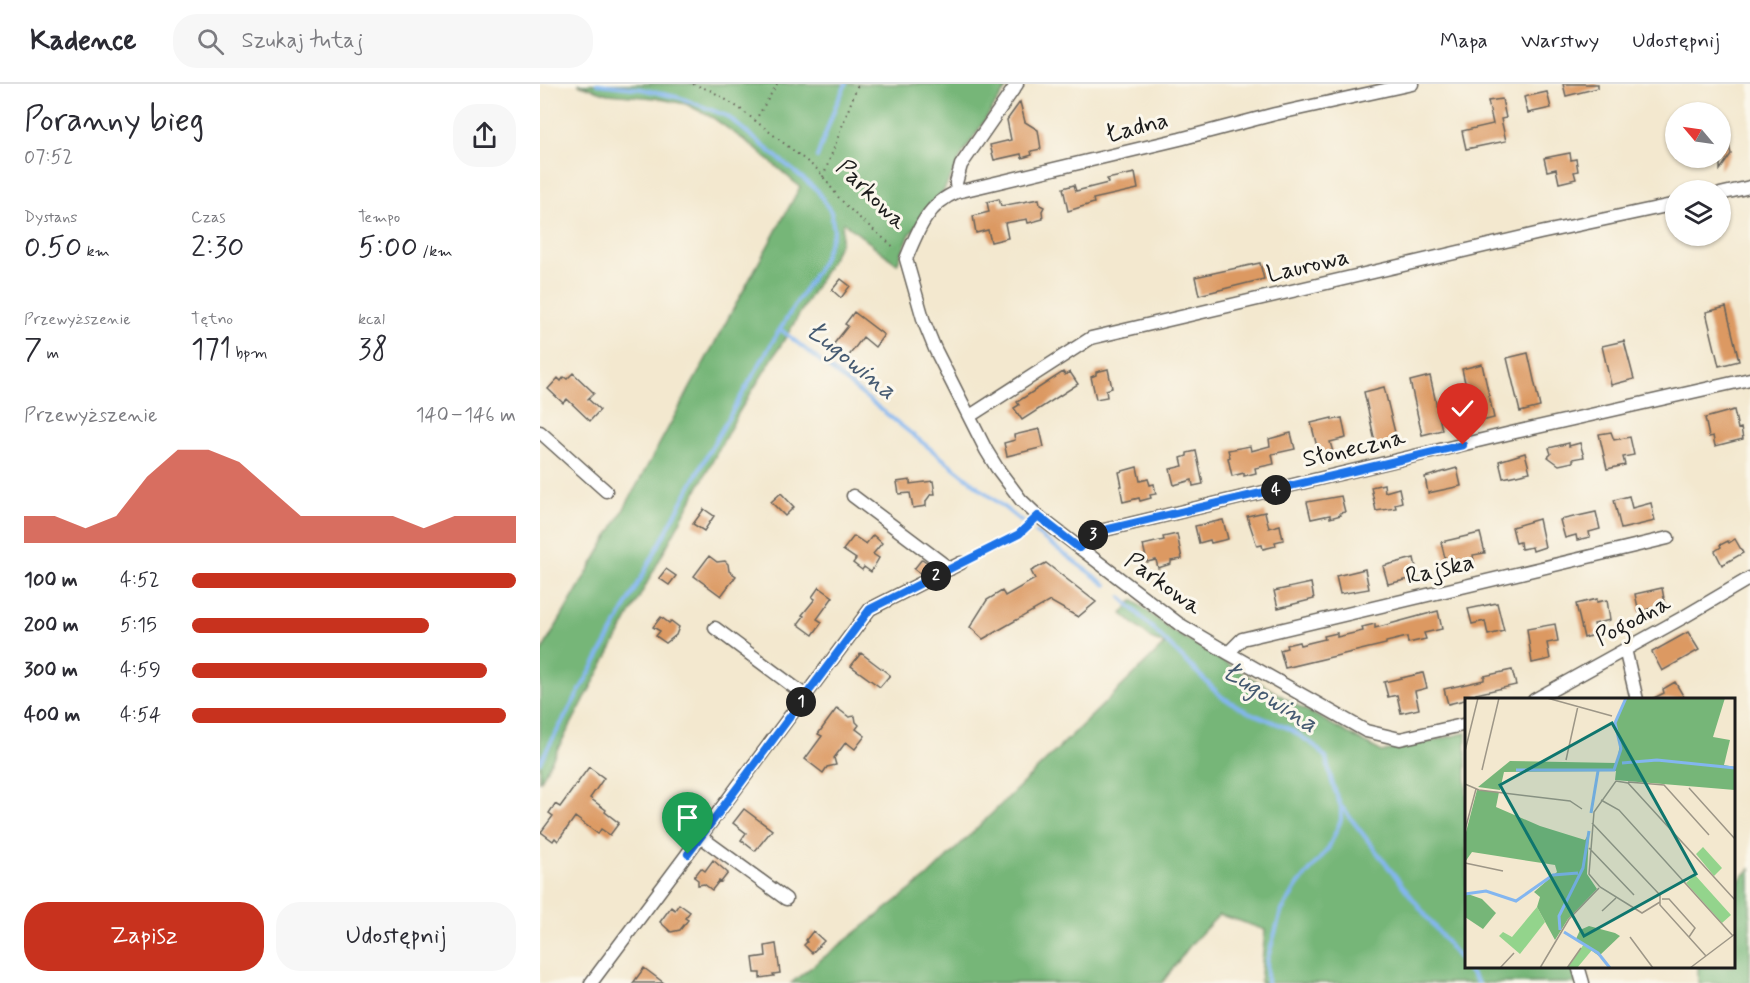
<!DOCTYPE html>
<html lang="pl">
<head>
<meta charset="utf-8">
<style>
  body { margin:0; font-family:Mynerve,sans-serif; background:#f7f7f7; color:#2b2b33; height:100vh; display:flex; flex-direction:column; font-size:22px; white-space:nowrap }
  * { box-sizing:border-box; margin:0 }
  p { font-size:20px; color:#7c7c81 }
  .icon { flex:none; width:33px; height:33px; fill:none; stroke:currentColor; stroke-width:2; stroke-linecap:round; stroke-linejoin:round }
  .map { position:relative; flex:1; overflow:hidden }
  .sheet { display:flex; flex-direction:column; background:#fff; width:540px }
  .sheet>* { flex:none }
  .needle { width:39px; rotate:299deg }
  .buttons { position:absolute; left:1125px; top:18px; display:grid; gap:12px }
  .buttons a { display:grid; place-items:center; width:66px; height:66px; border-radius:50%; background:#fff; box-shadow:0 2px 4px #0004; font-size:30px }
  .pin { position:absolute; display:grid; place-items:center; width:51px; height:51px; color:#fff; margin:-62px -26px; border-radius:50% 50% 50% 0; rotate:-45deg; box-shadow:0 0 6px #0007 }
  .pin .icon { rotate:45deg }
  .km { position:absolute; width:30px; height:30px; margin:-15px; border-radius:50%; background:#222; color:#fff; font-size:16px; line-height:30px; text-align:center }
  .round { display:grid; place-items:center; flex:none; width:63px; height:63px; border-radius:24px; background:#f7f7f7 }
  .headline { display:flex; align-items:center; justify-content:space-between; height:102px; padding:0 24px }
  h1 { font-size:33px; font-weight:600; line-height:45px }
  .metrics { display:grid; grid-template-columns:repeat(3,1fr); gap:9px; height:102px; padding:6px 24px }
  .metrics div { display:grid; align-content:center }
  .metrics b { font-size:30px; font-weight:600 }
  .metrics small { font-size:16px; font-weight:400 }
  .metrics p { font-size:16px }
  .chart { height:168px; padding:12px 24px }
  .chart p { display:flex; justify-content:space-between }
  .chart svg { width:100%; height:108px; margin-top:6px; fill:#c8321e; opacity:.7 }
  .action { display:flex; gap:12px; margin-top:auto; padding:12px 24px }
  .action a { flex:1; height:69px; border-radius:24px; background:#c8321e; color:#fff; font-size:24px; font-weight:600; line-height:69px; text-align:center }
  .action a+a { background:#f7f7f7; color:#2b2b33 }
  ul { padding:0 24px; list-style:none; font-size:20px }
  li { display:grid; grid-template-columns:96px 72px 1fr; align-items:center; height:45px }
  li i { height:15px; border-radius:8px; background:#c8321e }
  header { display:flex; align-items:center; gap:36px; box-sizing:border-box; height:84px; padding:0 30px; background:#fff; border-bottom:2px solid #e1e1e2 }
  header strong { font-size:28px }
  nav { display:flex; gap:33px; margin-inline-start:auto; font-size:21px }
  .search { width:420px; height:54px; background:#f7f7f7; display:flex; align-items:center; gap:15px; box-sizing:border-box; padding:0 21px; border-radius:24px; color:#7c7c81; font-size:22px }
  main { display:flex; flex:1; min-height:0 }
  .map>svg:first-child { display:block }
</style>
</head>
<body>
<header>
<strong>Kadence</strong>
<div class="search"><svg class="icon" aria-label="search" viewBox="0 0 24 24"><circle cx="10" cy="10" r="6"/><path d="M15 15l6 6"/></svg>Szukaj tutaj</div>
<nav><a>Mapa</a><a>Warstwy</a><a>Udostępnij</a></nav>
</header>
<main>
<section class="sheet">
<div class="headline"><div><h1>Poranny bieg</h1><p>07:52</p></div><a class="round"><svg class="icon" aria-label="share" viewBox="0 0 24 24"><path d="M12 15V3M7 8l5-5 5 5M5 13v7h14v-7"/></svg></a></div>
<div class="metrics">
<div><p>Dystans</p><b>0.50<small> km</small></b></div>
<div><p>Czas</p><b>2:30</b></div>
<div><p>Tempo</p><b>5:00<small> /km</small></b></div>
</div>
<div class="metrics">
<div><p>Przewyższenie</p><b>7<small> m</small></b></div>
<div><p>Tętno</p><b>171<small> bpm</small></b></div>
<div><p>kcal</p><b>38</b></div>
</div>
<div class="chart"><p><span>Przewyższenie</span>140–146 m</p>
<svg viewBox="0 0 160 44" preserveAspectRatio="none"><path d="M0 44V33L10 33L20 38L30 33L40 17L50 6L60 6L70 11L80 22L90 33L100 33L110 33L120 33L130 38L140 33L150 33L160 33V44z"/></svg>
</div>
<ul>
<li><b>100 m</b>4:52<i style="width:100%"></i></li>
<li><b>200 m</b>5:15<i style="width:73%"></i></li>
<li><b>300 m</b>4:59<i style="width:91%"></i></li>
<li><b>400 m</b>4:54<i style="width:97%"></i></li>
</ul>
<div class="action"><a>Zapisz</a><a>Udostępnij</a></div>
</section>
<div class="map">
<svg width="1210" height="899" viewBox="0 0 1210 899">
  <rect width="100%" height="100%" fill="#fbf7ec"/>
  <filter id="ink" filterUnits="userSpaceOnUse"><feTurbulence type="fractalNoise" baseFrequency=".0167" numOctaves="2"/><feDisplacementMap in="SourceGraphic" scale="12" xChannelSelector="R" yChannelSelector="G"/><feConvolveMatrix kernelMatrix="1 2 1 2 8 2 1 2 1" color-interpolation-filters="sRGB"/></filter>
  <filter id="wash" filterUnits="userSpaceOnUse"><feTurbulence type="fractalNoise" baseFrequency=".008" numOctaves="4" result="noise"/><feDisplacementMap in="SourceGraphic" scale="24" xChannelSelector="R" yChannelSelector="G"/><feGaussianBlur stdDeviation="1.35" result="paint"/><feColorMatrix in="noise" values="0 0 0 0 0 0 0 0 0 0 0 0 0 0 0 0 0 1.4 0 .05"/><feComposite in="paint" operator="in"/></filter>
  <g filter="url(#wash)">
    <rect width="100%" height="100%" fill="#f3e8cf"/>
    <path fill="#76b678" stroke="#49694a" stroke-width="1.5" d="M 38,0 L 469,0 L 423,69 L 403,108 L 370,150 L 357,180 L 303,138 L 301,157 L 291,177 L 244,256 L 199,328 L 0,698 L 0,570 L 80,432 L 260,103 L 211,61 L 173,34 L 146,20 L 115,14 L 68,10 Z
      M 593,516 L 632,547 L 760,623 L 842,668 L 926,649 L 927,882 L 1033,883 L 1038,899 L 720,899 L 725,846 L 697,836 L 679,831 L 652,859 L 622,899 L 251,899 L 387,793 L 625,560 L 613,556 L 582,530 Z
      M 1210,785 L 1210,899 L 1158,899 L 1158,883 L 1194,882 L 1194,801 Z"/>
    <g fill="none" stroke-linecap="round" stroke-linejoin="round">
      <path stroke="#83b6f0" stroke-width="4" d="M 277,73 L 296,21 L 306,0
        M 240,245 L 481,437
        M 496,449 L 566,501
        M 581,513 L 682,613 L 708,628 L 750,645 L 775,662 L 786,674 L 792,698 L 801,723 L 801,736 L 788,765 L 758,801 L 741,828 L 727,877 L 727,899
        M 0,678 L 69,554 L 171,364 L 240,245 L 282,178 L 294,147 L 291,128 L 277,106 L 187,32 L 141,14 L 101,5 L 57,0
        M 802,723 L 938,899"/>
    </g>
    <g id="blocks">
      <path fill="#dc9962" d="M 1023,0 L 1058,0 L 1058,4 L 1026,12 Z
        M 1007,8 L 1011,24 L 988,29 L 984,13 Z
        M 962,15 L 966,34 L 961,35 L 966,57 L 926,65 L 922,47 L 953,40 L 948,17 Z
        M 480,18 L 485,38 L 498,46 L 501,65 L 491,67 L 492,71 L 482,74 L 481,70 L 454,76 L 450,61 L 471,56 L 467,36 Z
        M 1185,44 L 1191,70 L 1180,86 L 1180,45 Z
        M 1030,69 L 1031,76 L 1036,75 L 1038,87 L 1034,88 L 1036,95 L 1019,99 L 1016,85 L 1007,87 L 1004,74 Z
        M 595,89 L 598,105 L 553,115 L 554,119 L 528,127 L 523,104 L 534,101 L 536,107 L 568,99 L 567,95 Z
        M 459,115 L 461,122 L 499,115 L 500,121 L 504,123 L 502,127 L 503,135 L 488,139 L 487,135 L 465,139 L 468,154 L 451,158 L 448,146 L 436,149 L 433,132 L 449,128 L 447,118 Z
        M 720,179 L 724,195 L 659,211 L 655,193 Z
        M 301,195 L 310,202 L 301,214 L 292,206 Z
        M 1186,223 L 1199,277 L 1179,282 L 1166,228 Z
        M 314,228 L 344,251 L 335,263 L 323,253 L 308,273 L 293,261 L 308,242 L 305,240 Z
        M 1084,257 L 1094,295 L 1071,301 L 1062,262 Z
        M 988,269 L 1000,323 L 980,328 L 967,274 Z
        M 942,280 L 954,334 L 934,339 L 922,285 Z
        M 568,285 L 572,304 L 566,306 L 567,313 L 556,315 L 551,293 L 556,291 L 556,288 Z
        M 523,288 L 525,291 L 530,288 L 538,300 L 482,336 L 474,324 L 479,321 L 477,318 Z
        M 33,289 L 54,309 L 48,315 L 60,326 L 50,337 L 27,315 L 23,319 L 8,305 L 18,294 L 21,297 L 24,293 L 27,295 Z
        M 890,292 L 902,346 L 882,351 L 870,297 Z
        M 844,303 L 857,357 L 836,362 L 824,308 Z
        M 1194,326 L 1198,345 L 1201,344 L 1203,355 L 1175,362 L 1173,352 L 1169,353 L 1165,334 Z
        M 792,334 L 792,336 L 802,334 L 806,354 L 790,358 L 793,368 L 779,371 L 771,339 Z
        M 500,345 L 504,363 L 467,372 L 464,359 L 475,356 L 474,351 Z
        M 1071,348 L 1074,356 L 1090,353 L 1094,371 L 1083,373 L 1085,381 L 1067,385 L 1059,350 Z
        M 751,349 L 755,365 L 732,370 L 734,380 L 715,384 L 716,389 L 704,392 L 704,389 L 692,392 L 688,374 L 690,373 L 688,366 L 710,362 L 711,367 L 730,362 L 729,355 Z
        M 1029,359 L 1029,362 L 1040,359 L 1044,373 L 1033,375 L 1033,378 L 1019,381 L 1008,373 L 1011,370 L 1009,364 Z
        M 656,367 L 663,400 L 653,402 L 652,396 L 634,401 L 630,385 L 643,382 L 641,374 L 647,372 L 647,369 Z
        M 985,369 L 990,388 L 963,394 L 959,377 Z
        M 597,383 L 600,397 L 608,395 L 610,401 L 614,400 L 616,410 L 610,411 L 611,414 L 600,417 L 599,414 L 583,418 L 580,402 L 582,402 L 579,388 Z
        M 917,384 L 921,402 L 888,409 L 885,393 Z
        M 370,396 L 370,400 L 393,397 L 395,410 L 391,410 L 386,417 L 386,422 L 373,424 L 370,409 L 359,410 L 357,398 Z
        M 844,400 L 845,408 L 859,404 L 862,418 L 855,420 L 856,424 L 836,427 L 831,403 Z
        M 241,409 L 254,423 L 245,432 L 231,418 Z
        M 801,412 L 805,428 L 800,429 L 801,431 L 790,434 L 790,431 L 771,435 L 767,418 Z
        M 1089,412 L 1092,424 L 1111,419 L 1115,437 L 1081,445 L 1074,416 Z
        M 164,425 L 174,432 L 164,447 L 153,440 Z
        M 725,428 L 729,444 L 740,441 L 743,456 L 735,458 L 736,462 L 723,465 L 722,461 L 717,462 L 707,432 Z
        M 1056,428 L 1060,445 L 1049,448 L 1050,453 L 1037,456 L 1036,451 L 1025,454 L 1020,436 Z
        M 999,435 L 1005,463 L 993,467 L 992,463 L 981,465 L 980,458 L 976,459 L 972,443 Z
        M 683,436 L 688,455 L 671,459 L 670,456 L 659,459 L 655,442 Z
        M 940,449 L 945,469 L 933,471 L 934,478 L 919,481 L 918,475 L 906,478 L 901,458 Z
        M 637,450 L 642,475 L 631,477 L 631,480 L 618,484 L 616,476 L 607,478 L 603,461 L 624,456 L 623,453 Z
        M 333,451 L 342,459 L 333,470 L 339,474 L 331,488 L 324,483 L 322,486 L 313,479 L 316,475 L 303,466 L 314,452 L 326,460 Z
        M 1195,455 L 1203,469 L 1182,481 L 1175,467 L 1181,463 L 1180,461 L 1188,457 L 1189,459 Z
        M 169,472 L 177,478 L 185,477 L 188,480 L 189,487 L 196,492 L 181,512 L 154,492 Z
        M 874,474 L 878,493 L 848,500 L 843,482 Z
        M 382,475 L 394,483 L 381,490 L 374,485 Z
        M 506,479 L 556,518 L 538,533 L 510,517 L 443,555 L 430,543 L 447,516 L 462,507 L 465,512 L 495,495 L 491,487 Z
        M 126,485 L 136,492 L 129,501 L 119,494 Z
        M 825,485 L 829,505 L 800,510 L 796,492 Z
        M 771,499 L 774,515 L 738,524 L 734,507 Z
        M 279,503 L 293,513 L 277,535 L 282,538 L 273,551 L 258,540 L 264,532 L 262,531 L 275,515 L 272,513 Z
        M 1122,504 L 1125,520 L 1099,528 L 1095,510 Z
        M 1057,515 L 1057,518 L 1067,516 L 1070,536 L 1054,540 L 1057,550 L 1044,554 L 1036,520 Z
        M 957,519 L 964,547 L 948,551 L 945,537 L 932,540 L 928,525 Z
        M 898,527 L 902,545 L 884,549 L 886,555 L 868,559 L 867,553 L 846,558 L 846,560 L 745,584 L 740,566 L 747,564 L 746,561 L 759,558 L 760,561 L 785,555 L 784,552 L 797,549 L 797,553 L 823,547 L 822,543 L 835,540 L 835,544 Z
        M 121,533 L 129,539 L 131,537 L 139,543 L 136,551 L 126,559 L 116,552 L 120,547 L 113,543 Z
        M 1015,540 L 1018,557 L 1007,559 L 1010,575 L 992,579 L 987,545 Z
        M 1148,548 L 1159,566 L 1122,587 L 1112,568 Z
        M 321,569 L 350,591 L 340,603 L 311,582 Z
        M 972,586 L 976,601 L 936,610 L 937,613 L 908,620 L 904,605 L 944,596 L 944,592 Z
        M 883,589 L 887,604 L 875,607 L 879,625 L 861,629 L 857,611 L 848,613 L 844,598 Z
        M 1135,598 L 1145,615 L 1112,615 L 1124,609 L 1123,605 Z
        M 297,624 L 309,633 L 315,632 L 316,638 L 319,641 L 316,645 L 325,652 L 315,665 L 306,658 L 294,674 L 296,681 L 287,683 L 283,689 L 265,675 L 282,652 L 278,650 Z
        M 49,683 L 64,694 L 50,714 L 66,726 L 65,728 L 79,739 L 70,751 L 61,745 L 58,750 L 35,733 L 18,757 L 15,754 L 13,757 L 1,748 L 13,732 L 9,729 L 15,720 L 20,723 Z
        M 204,725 L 232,746 L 215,767 L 201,756 L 206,749 L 193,739 Z
        M 173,776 L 188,789 L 181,798 L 179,797 L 172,806 L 164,800 L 158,801 L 158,796 L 154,793 L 161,784 L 165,787 Z
        M 139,820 L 150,828 L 145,834 L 148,836 L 140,846 L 131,848 L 120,838 L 131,823 L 135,826 Z
        M 273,847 L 284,857 L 272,869 L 264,861 L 267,858 L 266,856 Z
        M 236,860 L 240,889 L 233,890 L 234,892 L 220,894 L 220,889 L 215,889 L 213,874 L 226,872 L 225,862 Z
        M 104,884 L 124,899 L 93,899 Z"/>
    </g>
  </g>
  <g filter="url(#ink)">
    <use href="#blocks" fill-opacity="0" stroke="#67635b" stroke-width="1.5"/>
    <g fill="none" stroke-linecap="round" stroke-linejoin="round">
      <g stroke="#67635b" stroke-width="15">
        <path id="minor" d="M 872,0 L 735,30 L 640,55 L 417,108 C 388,119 377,148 366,175 L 384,238 L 395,265 L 446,366 L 457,384 L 481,416 L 498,432 L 639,540 L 688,569 L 826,647 L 860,655 L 927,640
          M 417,108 L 416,99 L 421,81 L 477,0
          M 1180,110 L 1210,103
          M 430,332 L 551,254 L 1000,149 L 1136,120
          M 0,348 L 66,407
          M 313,412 L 410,485
          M 539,463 L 556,448 L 971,349 L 1210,295
          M 175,544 L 266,612
          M 1085,565 L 1097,616
          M 688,569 L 702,555 L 1128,454
          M 994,616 L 1142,534 L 1210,494
          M 161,753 L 246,815
          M 1038,882 L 1043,899
          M 51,899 L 330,525 L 421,479"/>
      </g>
      <path stroke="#67635b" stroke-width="2" stroke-dasharray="1.5 4.5" stroke-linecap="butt" d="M 153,0 L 172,7 L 199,24 L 278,86 L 299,114 L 315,130 L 356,165
        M 215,37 L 237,0
        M 283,93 L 318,0
        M 432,474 L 479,450 L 489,441"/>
      <use href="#minor" stroke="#fff" stroke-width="12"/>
    </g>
  </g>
  <g fill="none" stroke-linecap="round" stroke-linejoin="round" filter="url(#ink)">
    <g stroke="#fff" stroke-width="12">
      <path id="route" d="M 148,770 L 330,525 L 479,450 L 498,432 L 539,464 L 556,448 L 923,361"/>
    </g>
    <use href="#route" stroke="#1a73e8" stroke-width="8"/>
  </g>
  <g text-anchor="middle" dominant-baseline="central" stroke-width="6" stroke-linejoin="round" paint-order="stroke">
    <g font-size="24" fill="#1c1c1c" stroke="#fbf7ec">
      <text transform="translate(597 44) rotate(-14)">Ładna</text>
      <text transform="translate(331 111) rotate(45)">Parkowa</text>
      <text transform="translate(768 182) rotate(-13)">Laurowa</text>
      <text transform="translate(814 365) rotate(-13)">Słoneczna</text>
      <text transform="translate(900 486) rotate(-13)">Rajska</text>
      <text transform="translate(623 500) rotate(36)">Parkowa</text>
      <text transform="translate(1093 537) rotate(-28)">Pogodna</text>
    </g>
    <g font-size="26" font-style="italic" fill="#455a71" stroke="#fbf7ec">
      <text transform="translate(311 277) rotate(39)">Ługowina</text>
      <text transform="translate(730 614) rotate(33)">Ługowina</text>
    </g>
  </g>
  <g transform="translate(925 614)">
    <rect width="270" height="270" fill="#f3e8cf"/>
    <path d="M 238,149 L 257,170 L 249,178 L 231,156 ZM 230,177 L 266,217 L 257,225 L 221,185 ZM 72,209 L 80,224 L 55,256 L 34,238 L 38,234 L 47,239 ZM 119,246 L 127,252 L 112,270 L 102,270 Z" fill="#93d48c"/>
    <path d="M 160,0 L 260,0 L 248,39 L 265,42 L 259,67 L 270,69 L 270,92 L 150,82 L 151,73 L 39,74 L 35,92 L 13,89 L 45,63 L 152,65 L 155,45 L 149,26 ZM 12,92 L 34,94 L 31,109 L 75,128 L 120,142 L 124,135 L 122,176 L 132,191 L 103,221 L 90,242 L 72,209 L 75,199 L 69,194 L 92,174 L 90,167 L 7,154 L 0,164 L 0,138 ZM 0,195 L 17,201 L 31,215 L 18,231 L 0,219 ZM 124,228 L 150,235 L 155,238 L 134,258 L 111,241 L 115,232 Z" fill="#76b678"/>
    <path fill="none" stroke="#83b6f0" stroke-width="3" d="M 157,65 L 192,62 L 270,70M 51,72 L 149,72 L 156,51 L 150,25 L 161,0M 126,115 L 133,73M 0,196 L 21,193 L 51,203 L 88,177 L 113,175M 95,232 L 94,218 L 118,170 L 124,133M 99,234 L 133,255 L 145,270"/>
    <path fill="none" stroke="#9d9687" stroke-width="1.5" d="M 82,0 L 147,18M 0,53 L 13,0M 101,62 L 113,8M 17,72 L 34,0M 163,84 L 199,87 L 244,137M 0,86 L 14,92 L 105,103 L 117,111M 224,90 L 270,141M 136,102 L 154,112 L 268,238M 127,125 L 195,197 L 195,207 L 241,258M 0,132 L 11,91M 124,150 L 169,197M 0,165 L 38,173M 197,201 L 204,201 L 230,230 L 224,239M 195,204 L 177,215 L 135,189 L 124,176 L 129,114 L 151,83 L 163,85 L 270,202M 137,213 L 151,200M 165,239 L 188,270M 35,270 L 49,255M 75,270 L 104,221 L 134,190M 102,270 L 116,250M 225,270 L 270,236"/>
    <path fill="#0f766e" fill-opacity="0.15" stroke="#0f766e" stroke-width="3" d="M 147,25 L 231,176 L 119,238 L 35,87 Z"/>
    <rect width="270" height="270" fill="none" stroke="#1c1c1c" stroke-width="3"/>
  </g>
</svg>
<div class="buttons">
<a><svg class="needle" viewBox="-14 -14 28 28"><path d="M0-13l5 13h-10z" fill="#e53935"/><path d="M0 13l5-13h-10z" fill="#7c7c81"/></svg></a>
<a><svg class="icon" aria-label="layers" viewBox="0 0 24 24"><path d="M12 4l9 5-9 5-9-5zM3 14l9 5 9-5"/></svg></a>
</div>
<div class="pin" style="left:148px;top:770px;background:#1e9e55"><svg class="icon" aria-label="arrive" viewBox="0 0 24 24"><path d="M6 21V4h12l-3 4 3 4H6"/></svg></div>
<div class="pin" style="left:923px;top:361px;background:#d93025"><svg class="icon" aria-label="check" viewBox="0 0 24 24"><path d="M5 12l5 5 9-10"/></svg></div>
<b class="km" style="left:261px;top:618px">1</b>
<b class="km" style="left:396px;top:492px">2</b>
<b class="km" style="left:553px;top:451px">3</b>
<b class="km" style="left:736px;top:406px">4</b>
</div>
</main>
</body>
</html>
